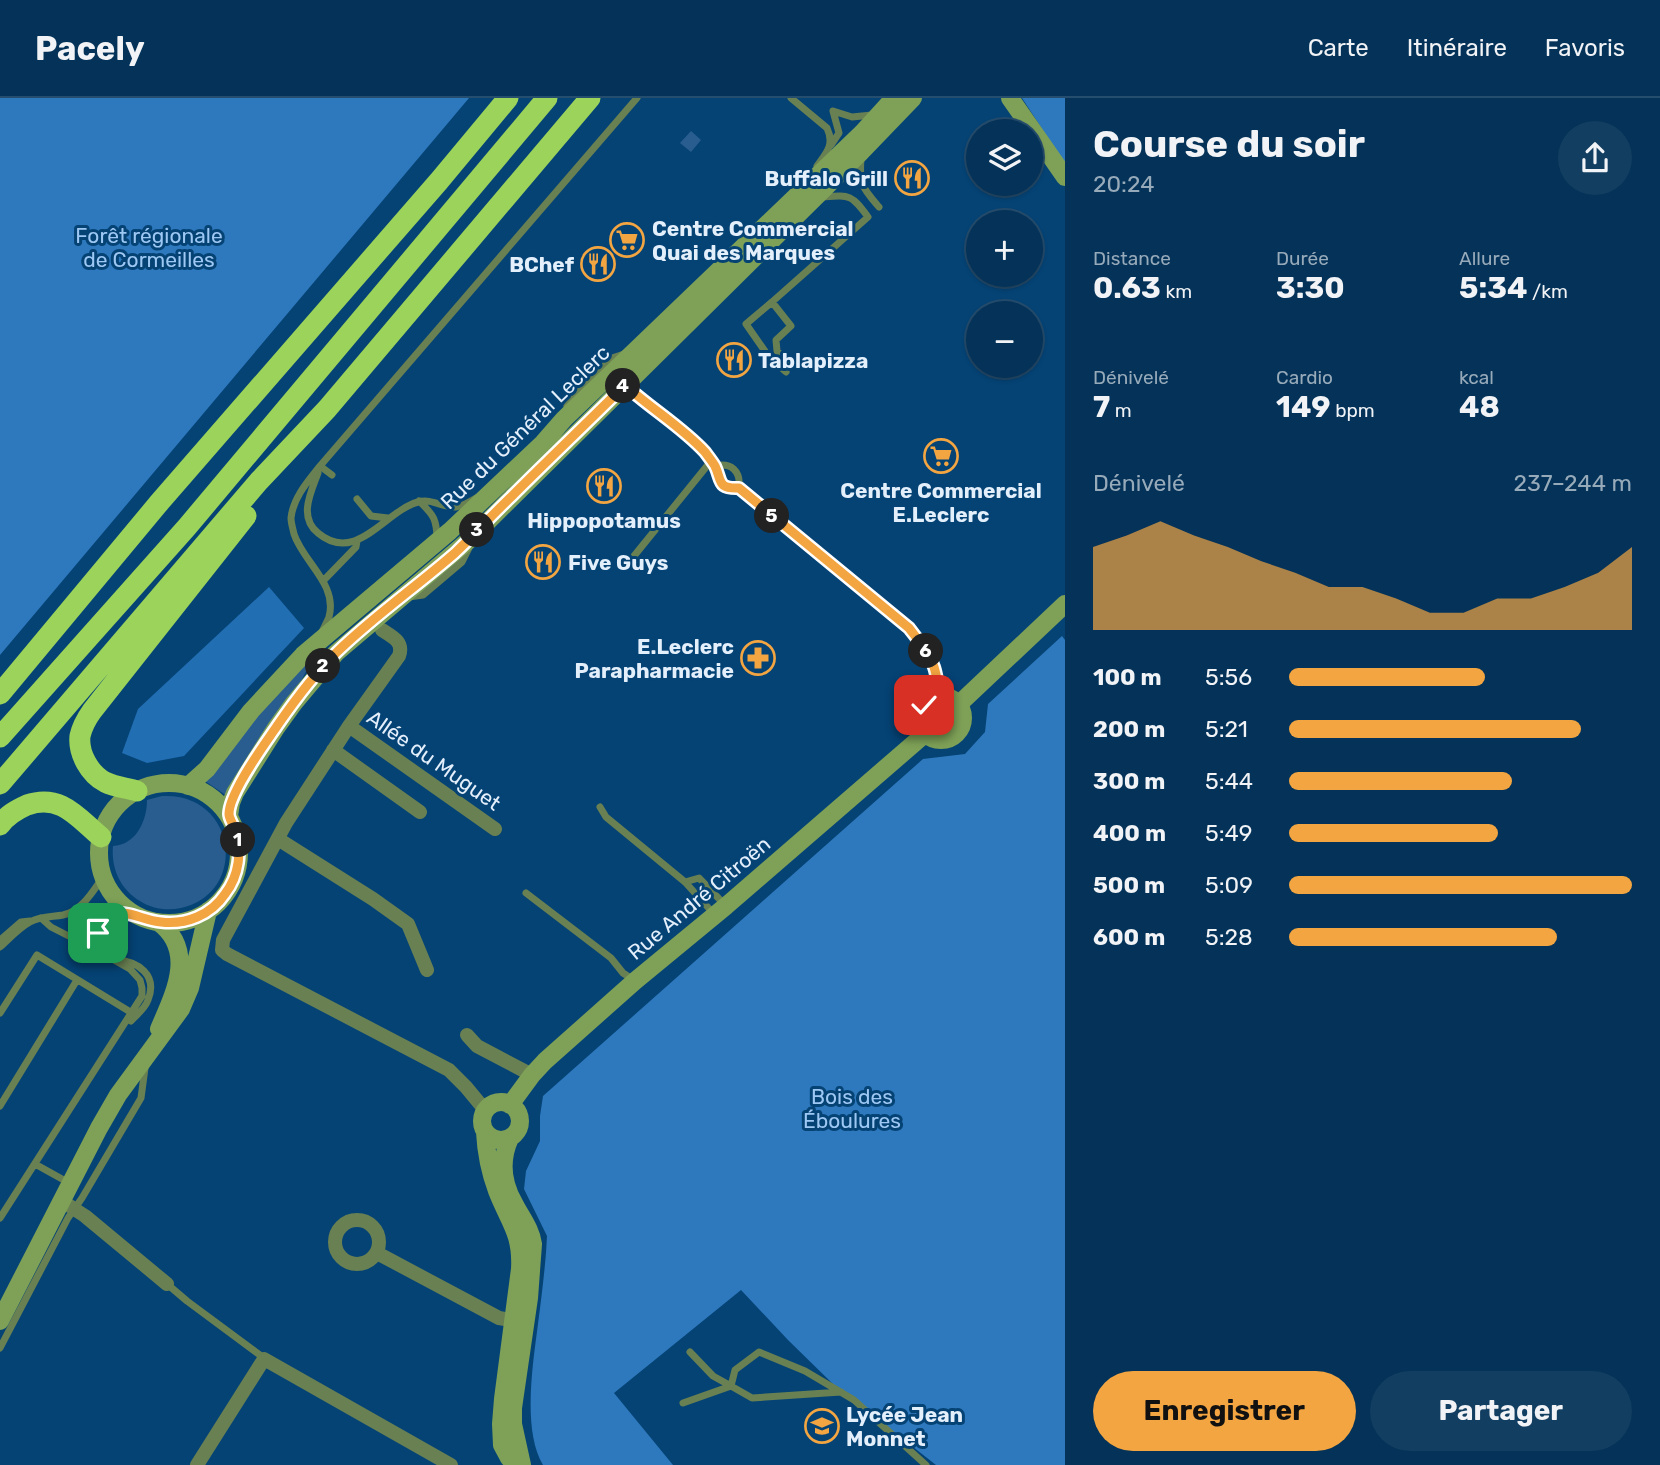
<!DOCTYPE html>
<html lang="fr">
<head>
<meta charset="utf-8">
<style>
  body { margin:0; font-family:Rubik,sans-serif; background:#123e61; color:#f1f3f6; height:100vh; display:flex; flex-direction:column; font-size:26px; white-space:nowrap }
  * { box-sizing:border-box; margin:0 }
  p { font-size:23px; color:#97aaba }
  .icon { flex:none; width:38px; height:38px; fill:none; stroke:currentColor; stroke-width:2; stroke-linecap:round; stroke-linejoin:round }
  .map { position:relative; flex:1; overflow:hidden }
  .sheet { display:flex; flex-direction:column; background:#043258; width:595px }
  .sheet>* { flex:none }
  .controls { position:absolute; left:966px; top:21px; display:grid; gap:14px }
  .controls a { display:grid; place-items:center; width:77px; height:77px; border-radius:50%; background:#043258; box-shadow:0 2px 5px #0004,0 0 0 2px #254d6e; font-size:35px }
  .pin { position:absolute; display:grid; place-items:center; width:60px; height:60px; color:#fff; margin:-30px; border-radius:14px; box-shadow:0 4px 10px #0006 }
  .km { position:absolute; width:35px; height:35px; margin:-18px; border-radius:50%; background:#222; color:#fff; font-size:19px; line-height:35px; text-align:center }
  .round { display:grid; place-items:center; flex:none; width:74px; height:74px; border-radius:37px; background:#123e61 }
  .head { display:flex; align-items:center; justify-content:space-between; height:119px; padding:0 28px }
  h1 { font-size:38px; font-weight:700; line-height:52px }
  .stats { display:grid; grid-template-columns:repeat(3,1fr); gap:10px; height:119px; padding:7px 28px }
  .stats div { display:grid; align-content:center }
  .stats b { font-size:30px; font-weight:700 }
  .stats small { font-size:19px; font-weight:400 }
  .stats p { font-size:19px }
  .chart { height:196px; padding:14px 28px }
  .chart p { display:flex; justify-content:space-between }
  .chart svg { width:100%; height:126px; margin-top:7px; fill:#f2a541; opacity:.7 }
  .button { display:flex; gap:14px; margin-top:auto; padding:14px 28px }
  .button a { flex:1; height:80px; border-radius:42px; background:#f2a541; color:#111; font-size:28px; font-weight:700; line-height:80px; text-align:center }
  .button a+a { background:#123e61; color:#f1f3f6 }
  ul { padding:0 28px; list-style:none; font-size:23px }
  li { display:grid; grid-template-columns:112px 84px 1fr; align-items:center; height:52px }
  li i { height:18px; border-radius:9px; background:#f2a541 }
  header { display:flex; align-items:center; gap:42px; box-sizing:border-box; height:98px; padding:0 35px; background:#043258; border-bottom:2px solid #254d6e }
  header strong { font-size:33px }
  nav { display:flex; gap:38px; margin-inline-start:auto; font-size:24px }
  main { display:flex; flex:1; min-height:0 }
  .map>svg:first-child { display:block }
</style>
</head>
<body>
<header>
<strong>Pacely</strong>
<nav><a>Carte</a><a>Itinéraire</a><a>Favoris</a></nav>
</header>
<main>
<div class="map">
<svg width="1065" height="1367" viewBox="0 0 1065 1367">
  <rect width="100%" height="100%" fill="#054375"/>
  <path fill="#295d8f" d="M 691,33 L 701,42 L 691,54 L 680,45 Z
    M 310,560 L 312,562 L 300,585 L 227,698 L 205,683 L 267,604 Z
    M 162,698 C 237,694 249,795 181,810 C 167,813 152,811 140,803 C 120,791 111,770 113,748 C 136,747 147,723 147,702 Z"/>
  <path fill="#2e79bd" d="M 0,0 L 469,0 L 0,557 Z
    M 1022,0 L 1065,0 L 1065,66 Z
    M 1062,538 L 1065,542 L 1065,1367 L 936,1367 L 833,1286 L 788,1242 L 741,1192 L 614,1295 L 673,1367 L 543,1367 C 522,1332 533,1265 538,1226 C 541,1203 544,1179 546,1155 L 547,1138 L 524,1091 L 526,1073 L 540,1043 L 540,1018 L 543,998 L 923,661 L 965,656 L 985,634 L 988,606 Z"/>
  <path fill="#226eb2" d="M 269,489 L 304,530 L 184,658 L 147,665 L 122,655 L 138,611 Z"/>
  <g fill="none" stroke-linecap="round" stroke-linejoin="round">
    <path stroke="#698052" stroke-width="7" d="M 791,0 L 827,30 C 835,47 826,55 817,68
      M 831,47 L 839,35 L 833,13 L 852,19 L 872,17
      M 861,60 C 859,87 862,89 879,109
      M 772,204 L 746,226 L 769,259 L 786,274
      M 790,265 L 777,253 L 776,242 L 791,228 L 772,204 L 868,119 C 851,96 850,97 822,99
      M 625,287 C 651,310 682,329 705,355 C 708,359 712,363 715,368 C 722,383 717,391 739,390 L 909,530 L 928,557 L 934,570 L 940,598
      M 567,308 L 576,295 L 612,260 L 624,256
      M 320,368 L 332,377
      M 715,368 C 731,364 741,373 739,390
      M 318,375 C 311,394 298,419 318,435 C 356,467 385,413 418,404 C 432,400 443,410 456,409 C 463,408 469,404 476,400
      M 357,401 L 371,418 L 388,420
      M 419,403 C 434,417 437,422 437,442
      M 634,458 L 711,363
      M 323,483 L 356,449 L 357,443
      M 409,499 L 423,497 L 462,464 L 470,448
      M 322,534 C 324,529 327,524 329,519 C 338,486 303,464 294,436 C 293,431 291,425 291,420 C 293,400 308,383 320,368 L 637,0
      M 904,605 L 924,607
      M 600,709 L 606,719 L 685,784 L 714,816
      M 685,784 L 699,780 L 725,807
      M 526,795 L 611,860 L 623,875 L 635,883
      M 0,842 L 21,824 L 30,823
      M 0,849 C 9,841 19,830 30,824 C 41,818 52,819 63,817 C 82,813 93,793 103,779
      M 100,854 C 94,824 104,815 132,815
      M 116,862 C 138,863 158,877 148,902 C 145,911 137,916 131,923
      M 0,915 L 37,857 L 132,915
      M 0,1008 L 77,882
      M 35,1066 L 71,1086
      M 0,1120 L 142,898 L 142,890 L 140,882 L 130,871 L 100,854 L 51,829 L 41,820
      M 167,1186 L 187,1203 L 264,1260
      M 0,1250 L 68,1120 L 82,1100 L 141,1000 L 145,970
      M 690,1254 L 713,1278 L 731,1288
      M 841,1294 L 752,1300 L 731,1288 L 735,1272 L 759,1254 L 805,1273 L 854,1302 L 926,1367
      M 683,1305 L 731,1288"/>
    <path stroke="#698052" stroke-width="14" d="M 382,532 C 393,539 404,544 399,558 L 349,628 L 286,725 L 223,842 L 222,852 L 227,856 L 449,972 L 466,989 L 485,1012
      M 349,628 L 495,731
      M 333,652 L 420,714
      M 278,741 L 373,801 L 408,826 L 427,872
      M 467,937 L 477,948 L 532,977
      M 62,1103 L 85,1118 L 167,1186
      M335 1144a22 22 0 1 1 44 0a22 22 0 1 1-44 0Z
      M 377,1155 L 499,1220 L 523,1224
      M 197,1367 L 264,1261 L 451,1367"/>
    <path stroke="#7ea157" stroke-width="18" d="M 1010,0 L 1065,79
      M919 620a22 22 0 1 1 44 0a22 22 0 1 1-44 0Z
      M 958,607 L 1065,506
      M99 755a70 70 0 1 1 140 0a70 70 0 1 1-140 0Z
      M 188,688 L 207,671 L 251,613 L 303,557 L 450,433 L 543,345 L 564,321 L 862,35 L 894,0
      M 229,718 L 231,705 L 235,695 L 276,630 L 294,605 L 336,555 L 469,442 L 861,54 L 913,0
      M 158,824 C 197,852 174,896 159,931
      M482 1023a19 19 0 1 1 38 0a19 19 0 1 1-38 0Z
      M 510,1007 L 532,977 L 545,963 L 635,883 L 726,808 L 926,635
      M 485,1034 C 486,1054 490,1074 497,1093 C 509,1124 522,1135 520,1171 L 503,1301 L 501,1326 L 502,1347 L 509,1360 L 516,1367
      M 510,1040 C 500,1062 502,1084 514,1105 C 521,1119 531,1131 533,1146 L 529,1200 L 513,1310 L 513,1326 L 522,1367
      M 0,1223 L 99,1030 L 118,997 L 181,911 L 190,890 L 208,813"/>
    <path stroke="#9cd35b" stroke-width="21" d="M 0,596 L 158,406 L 439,83 L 508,0
      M 0,639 L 187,429 L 547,0
      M 0,686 L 259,383 L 327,311 L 590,0
      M 137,693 C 127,690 115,689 105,684 C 90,676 78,656 80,638 C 82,629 87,620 92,613 L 246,418
      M 0,727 C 7,717 16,712 27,707 C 61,695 78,720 101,739"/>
  </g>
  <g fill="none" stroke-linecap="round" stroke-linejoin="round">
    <g stroke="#fff" stroke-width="14">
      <path id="route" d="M 98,835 C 111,799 136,822 161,824 C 186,827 211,817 225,796 C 239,778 243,752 234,730 C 233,725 229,721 229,716 C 229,695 264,647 277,628 C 295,602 314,576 337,554 C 374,518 416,489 455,455 C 474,437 492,417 511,399 C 549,361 587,325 625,287 C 650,310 682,329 705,354 C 708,358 712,363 715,368 C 722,383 717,391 739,390 L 909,530 C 918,542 929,554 934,569 C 937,578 938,589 940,598 L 931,601 L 924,607"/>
    </g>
    <use href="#route" stroke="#f2a541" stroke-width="9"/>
  </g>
  <defs>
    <g id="restaurant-ring" transform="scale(1.75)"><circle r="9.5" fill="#054375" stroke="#f2a541" stroke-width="1.5"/><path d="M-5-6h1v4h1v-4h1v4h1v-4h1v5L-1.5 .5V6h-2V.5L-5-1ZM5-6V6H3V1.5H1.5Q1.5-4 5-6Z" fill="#f2a541"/></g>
    <g id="supermarket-ring" transform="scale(1.75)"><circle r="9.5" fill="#054375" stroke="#f2a541" stroke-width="1.5"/><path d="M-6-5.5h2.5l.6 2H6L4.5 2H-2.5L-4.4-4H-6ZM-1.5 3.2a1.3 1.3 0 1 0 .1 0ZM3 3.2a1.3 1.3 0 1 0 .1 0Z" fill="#f2a541"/></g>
    <g id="pharmacy-ring" transform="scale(1.75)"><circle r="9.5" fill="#054375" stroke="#f2a541" stroke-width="1.5"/><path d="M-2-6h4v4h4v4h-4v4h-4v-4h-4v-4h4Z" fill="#f2a541"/></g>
    <g id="school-ring" transform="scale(1.75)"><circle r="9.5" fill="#054375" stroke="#f2a541" stroke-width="1.5"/><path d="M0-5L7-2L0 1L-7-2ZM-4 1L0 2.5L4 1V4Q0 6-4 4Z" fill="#f2a541"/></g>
  </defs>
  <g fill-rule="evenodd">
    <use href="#restaurant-ring" x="912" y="80"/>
    <use href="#supermarket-ring" x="627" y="142"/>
    <use href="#restaurant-ring" x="598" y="166"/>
    <use href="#restaurant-ring" x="734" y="262"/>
    <use href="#supermarket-ring" x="941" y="358"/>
    <use href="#restaurant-ring" x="604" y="388"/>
    <use href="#restaurant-ring" x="543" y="464"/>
    <use href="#pharmacy-ring" x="758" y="560"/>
    <use href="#school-ring" x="822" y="1328"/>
  </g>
  <g text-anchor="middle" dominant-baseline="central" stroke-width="6" stroke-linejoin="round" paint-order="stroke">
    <g font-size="21" font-weight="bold" fill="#e4effc" stroke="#054375" text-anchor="start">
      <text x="888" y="80" text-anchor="end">Buffalo Grill</text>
      <text x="652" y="130">Centre Commercial<tspan x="652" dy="24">Quai des Marques</tspan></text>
      <text x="574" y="166" text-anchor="end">BChef</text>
      <text x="758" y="262">Tablapizza</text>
      <text x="941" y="392" text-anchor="middle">Centre Commercial<tspan x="941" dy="24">E.Leclerc</tspan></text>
      <text x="604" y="422" text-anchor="middle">Hippopotamus</text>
      <text x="568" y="464">Five Guys</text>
      <text x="734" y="548" text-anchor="end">E.Leclerc<tspan x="734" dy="24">Parapharmacie</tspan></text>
      <text x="846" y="1316">Lycée Jean<tspan x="846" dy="24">Monnet</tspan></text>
    </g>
    <g font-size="21" fill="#9ec8f4" stroke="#054375">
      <text x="149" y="137">Forêt régionale<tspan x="149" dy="24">de Cormeilles</tspan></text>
      <text x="852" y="998">Bois des<tspan x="852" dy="24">Éboulures</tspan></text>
    </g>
    <g font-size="21" fill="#e4effc" stroke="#054375">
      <text transform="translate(525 329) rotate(-44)">Rue du Général Leclerc</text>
      <text transform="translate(434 662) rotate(35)">Allée du Muguet</text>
      <text transform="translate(699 800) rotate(-40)">Rue André Citroën</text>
    </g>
  </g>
</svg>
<div class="controls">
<a><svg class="icon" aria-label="layers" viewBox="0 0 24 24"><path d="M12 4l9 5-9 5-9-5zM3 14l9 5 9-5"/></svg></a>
<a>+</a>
<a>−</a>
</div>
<div class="pin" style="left:98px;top:835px;background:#1e9e55"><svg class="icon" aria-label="arrive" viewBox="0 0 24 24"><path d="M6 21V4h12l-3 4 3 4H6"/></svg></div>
<div class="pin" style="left:924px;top:607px;background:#d93025"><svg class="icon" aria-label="check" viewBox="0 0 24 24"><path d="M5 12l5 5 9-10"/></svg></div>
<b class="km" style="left:238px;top:742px">1</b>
<b class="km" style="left:323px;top:568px">2</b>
<b class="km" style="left:477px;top:432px">3</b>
<b class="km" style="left:623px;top:288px">4</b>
<b class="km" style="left:772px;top:418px">5</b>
<b class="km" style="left:926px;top:553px">6</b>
</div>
<section class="sheet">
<div class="head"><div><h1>Course du soir</h1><p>20:24</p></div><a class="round"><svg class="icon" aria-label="share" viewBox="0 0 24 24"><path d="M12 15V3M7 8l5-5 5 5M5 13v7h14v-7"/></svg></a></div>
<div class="stats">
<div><p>Distance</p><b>0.63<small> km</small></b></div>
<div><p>Durée</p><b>3:30</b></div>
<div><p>Allure</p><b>5:34<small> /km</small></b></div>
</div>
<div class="stats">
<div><p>Dénivelé</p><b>7<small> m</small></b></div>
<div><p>Cardio</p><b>149<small> bpm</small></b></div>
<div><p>kcal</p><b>48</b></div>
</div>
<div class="chart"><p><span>Dénivelé</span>237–244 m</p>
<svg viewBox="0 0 160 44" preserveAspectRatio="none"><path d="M0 44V15L10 11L20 6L30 11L40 15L50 20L60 24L70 29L80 29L90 33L100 38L110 38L120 33L130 33L140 29L150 24L160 15V44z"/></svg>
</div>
<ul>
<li><b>100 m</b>5:56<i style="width:57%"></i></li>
<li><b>200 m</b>5:21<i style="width:85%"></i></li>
<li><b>300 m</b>5:44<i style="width:65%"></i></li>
<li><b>400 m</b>5:49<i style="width:61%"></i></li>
<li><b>500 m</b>5:09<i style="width:100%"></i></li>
<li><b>600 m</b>5:28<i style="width:78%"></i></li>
</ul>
<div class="button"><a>Enregistrer</a><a>Partager</a></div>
</section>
</main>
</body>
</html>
